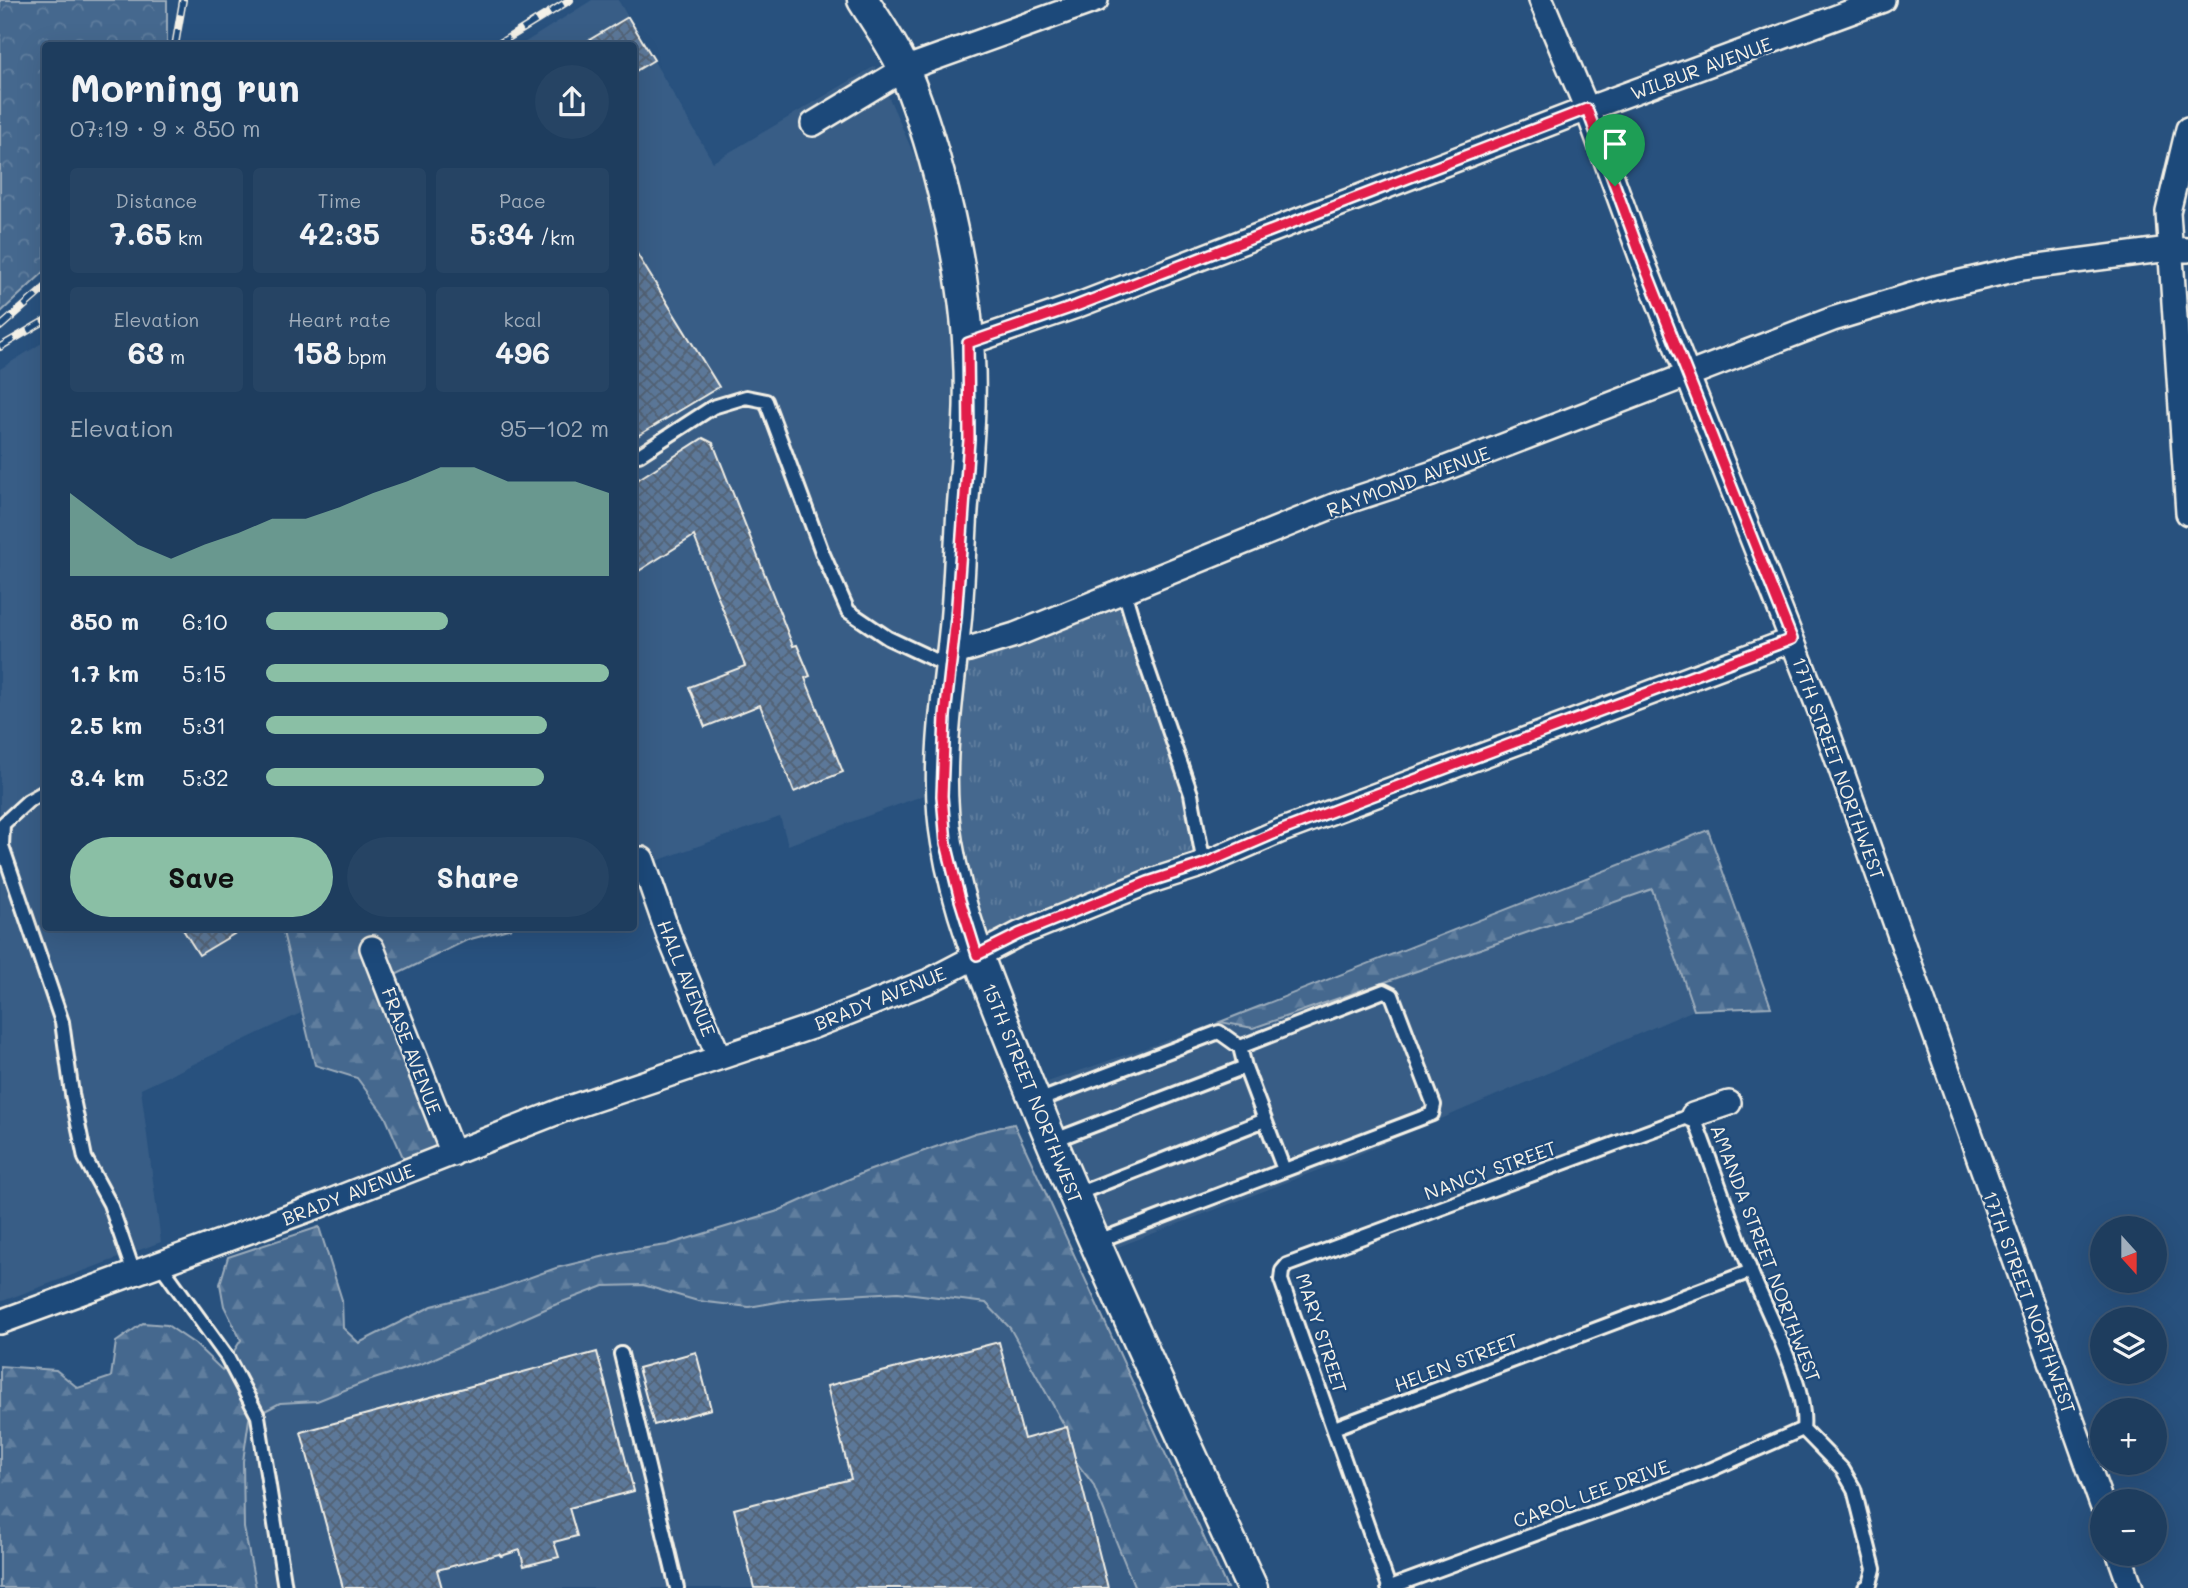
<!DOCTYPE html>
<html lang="en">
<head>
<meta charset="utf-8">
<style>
  body { margin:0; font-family:Mali,sans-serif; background:#264464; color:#f1f3f6; height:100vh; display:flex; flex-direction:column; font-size:26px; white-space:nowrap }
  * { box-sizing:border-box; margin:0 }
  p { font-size:23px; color:#a1aebc }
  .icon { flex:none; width:38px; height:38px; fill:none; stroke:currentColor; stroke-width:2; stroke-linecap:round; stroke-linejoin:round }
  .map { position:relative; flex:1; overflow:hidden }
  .sheet { position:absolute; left:42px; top:42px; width:595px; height:889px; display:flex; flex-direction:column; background:#1e3d5e; border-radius:7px; box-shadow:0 7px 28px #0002,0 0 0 2px #3c5673 }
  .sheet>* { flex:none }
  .needle { width:46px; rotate:159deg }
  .fabs { position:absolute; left:2090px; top:1216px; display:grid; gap:14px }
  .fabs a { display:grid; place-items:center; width:77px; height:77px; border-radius:50%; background:#1e3d5e; box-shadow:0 7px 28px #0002,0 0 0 2px #3c5673; font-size:35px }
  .pin { position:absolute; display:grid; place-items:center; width:60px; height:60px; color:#fff; margin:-72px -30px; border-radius:50% 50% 50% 0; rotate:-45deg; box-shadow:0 0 7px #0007 }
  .pin .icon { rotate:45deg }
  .round { display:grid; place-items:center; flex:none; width:74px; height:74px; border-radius:37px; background:#264464 }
  .overview { display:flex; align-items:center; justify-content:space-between; height:119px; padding:0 28px }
  h1 { font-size:38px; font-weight:700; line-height:52px }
  .metrics { display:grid; grid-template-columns:repeat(3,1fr); gap:10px; height:119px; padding:7px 28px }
  .metrics div { display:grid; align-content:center; border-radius:7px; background:#264464; text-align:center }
  .metrics b { font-size:30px; font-weight:700 }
  .metrics small { font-size:19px; font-weight:400 }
  .metrics p { font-size:19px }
  .chart { height:196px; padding:14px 28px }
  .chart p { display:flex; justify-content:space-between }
  .chart svg { width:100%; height:126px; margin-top:7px; fill:#8abfa5; opacity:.7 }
  .action { display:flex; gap:14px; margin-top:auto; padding:14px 28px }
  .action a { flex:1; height:80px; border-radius:42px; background:#8abfa5; color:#111; font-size:28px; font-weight:700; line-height:80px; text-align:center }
  .action a+a { background:#264464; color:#f1f3f6 }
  ul { padding:0 28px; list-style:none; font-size:23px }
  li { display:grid; grid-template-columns:112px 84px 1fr; align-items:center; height:52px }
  li i { height:18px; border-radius:9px; background:#8abfa5 }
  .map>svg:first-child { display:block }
</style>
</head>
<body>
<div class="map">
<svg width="2188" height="1588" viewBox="0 0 2188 1588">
  <defs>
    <pattern id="grass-tufts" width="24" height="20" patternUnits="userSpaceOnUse" patternTransform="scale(1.75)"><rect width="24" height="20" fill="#45688e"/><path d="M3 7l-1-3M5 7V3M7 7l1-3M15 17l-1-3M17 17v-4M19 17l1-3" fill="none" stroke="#607e9e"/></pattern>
    <pattern id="forest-firs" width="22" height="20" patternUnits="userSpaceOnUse" patternTransform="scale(1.75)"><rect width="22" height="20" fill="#45688e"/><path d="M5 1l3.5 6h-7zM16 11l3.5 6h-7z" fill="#607e9e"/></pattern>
    <pattern id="park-crowns" width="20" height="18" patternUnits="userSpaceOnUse" patternTransform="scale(1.75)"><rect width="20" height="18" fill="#45688e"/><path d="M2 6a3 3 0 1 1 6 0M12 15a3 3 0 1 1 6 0" fill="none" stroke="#607e9e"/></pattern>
    <pattern id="building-cross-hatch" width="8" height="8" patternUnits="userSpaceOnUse" patternTransform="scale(1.75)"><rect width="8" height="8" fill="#5b7899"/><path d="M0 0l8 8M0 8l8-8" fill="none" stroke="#536274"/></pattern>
  </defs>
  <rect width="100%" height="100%" fill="#28517e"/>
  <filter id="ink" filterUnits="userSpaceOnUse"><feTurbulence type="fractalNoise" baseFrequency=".0143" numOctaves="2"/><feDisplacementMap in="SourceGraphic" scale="14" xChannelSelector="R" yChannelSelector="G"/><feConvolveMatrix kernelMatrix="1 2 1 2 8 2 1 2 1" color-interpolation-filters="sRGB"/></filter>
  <g filter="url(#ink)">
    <path fill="#375d86" d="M 592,0 L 618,0 L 713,162 L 875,66 L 937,207 L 952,287 L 956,374 L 956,439 L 933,792 L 788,845 L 780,817 L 634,869 L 634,46 L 519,46 Z
      M 45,341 L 46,928 L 282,928 L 301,1013 L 141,1089 L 161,1242 L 0,1302 L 0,369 Z
      M 1652,889 L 1694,1010 L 1355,1156 L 1110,1250 L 1036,1086 L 1220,1022 L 1254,1028 Z
      M 643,1285 L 698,1301 L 749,1307 L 800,1298 L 898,1292 L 986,1303 L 1010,1328 L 1068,1432 L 1076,1462 L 1093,1484 L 1135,1588 L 256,1588 L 244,1528 L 243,1461 L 249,1419 L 280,1403 L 317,1401 L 365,1382 L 426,1362 L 552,1306 L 604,1286 Z"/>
    <path fill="url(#grass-tufts)" stroke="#9cacbb" stroke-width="2" d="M 1121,601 L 1186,794 L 1199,862 L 981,945 L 953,841 L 956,659 Z"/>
    <path fill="url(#forest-firs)" stroke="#9cacbb" stroke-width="2" d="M 1708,830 L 1771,1007 L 1694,1010 L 1652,889 L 1253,1028 L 1220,1022 Z
      M 282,928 L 512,928 L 467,940 L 385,980 L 453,1154 L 409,1171 L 385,1116 L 357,1078 L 315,1065 Z
      M 1014,1124 L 1227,1588 L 1135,1588 L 1093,1484 L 1076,1462 L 1068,1432 L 1010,1328 L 986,1303 L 898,1292 L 800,1298 L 749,1307 L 698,1301 L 643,1285 L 604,1286 L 552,1306 L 426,1362 L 365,1382 L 317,1401 L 280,1403 L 249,1419 L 243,1461 L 244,1528 L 256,1588 L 0,1588 L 0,1366 L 56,1370 L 78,1388 L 111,1377 L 116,1342 L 143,1323 L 167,1325 L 195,1344 L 222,1370 L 241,1340 L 224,1306 L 220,1284 L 228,1257 L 319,1227 L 342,1300 L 343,1328 L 359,1343 L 432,1306 L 495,1290 L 556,1268 L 626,1251 L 667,1245 L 778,1211 L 865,1172 L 975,1133 Z"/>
    <path fill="url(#park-crowns)" stroke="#9cacbb" stroke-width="2" d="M 0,0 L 167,0 L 167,43 L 166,46 L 46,46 L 45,271 L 0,313 Z"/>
    <path fill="url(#building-cross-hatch)" stroke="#f4f1e8" stroke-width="2" d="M 628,17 L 654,60 L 634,72 L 634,46 L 579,46 Z
      M 634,249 L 719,387 L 634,438 Z
      M 703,438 L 713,443 L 793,646 L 797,645 L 810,676 L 805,678 L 843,772 L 794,792 L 760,705 L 705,727 L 689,687 L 745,666 L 694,536 L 634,574 L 634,482 Z
      M 182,928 L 244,928 L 199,955 Z
      M 999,1342 L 1024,1439 L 1067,1427 L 1108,1588 L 754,1588 L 734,1509 L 851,1479 L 827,1386 Z
      M 597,1352 L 634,1491 L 569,1508 L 577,1536 L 554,1542 L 559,1557 L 524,1566 L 520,1550 L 501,1556 L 499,1554 L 437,1570 L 442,1588 L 343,1588 L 301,1432 Z
      M 696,1352 L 711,1409 L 654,1425 L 638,1368 Z"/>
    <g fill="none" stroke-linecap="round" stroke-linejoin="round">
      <g stroke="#f4f1e8" stroke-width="18">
        <path id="service" d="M 639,455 L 713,407 L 746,397 L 766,401 L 822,552 L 848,611 L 888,638 L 950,667
          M 1124,591 L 1144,658 L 1191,794 L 1204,864
          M 46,791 L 28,801 L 3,824 L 2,846 L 62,1022 L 72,1094 L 85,1158 L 110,1204 L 134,1273
          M 1035,1102 L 1219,1032 L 1240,1047 L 1245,1067 L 1284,1170
          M 1052,1141 L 1245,1067
          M 1074,1195 L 1265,1120
          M 1095,1242 L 1432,1114 L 1434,1105 L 1392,995 L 1384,991 L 1240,1047
          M 160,1264 L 227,1357 L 258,1416 L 285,1588
          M 621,1354 L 677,1588
          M 1334,1428 L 1751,1271
          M 1803,1429 L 1843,1470 L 1854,1489 L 1874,1569 L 1870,1584 L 1865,1588
          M 1389,1587 L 1281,1280 L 1282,1271 L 1287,1265 L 1693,1115 C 1713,1167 1731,1220 1751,1272 C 1767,1313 1808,1387 1803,1429
          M 1388,1588 L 1710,1470 L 1803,1429"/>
      </g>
      <g stroke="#f4f1e8" stroke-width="28">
        <path id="minor" d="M 1541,0 L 1587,109 L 1643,262 L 1822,716 L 2102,1505
          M 813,124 L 904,69 L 1096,0
          M 2188,129 L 2168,212 L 2188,513
          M 968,343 L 1076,306 L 1587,109 L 1883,0
          M 952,654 L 1015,635 L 1336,505 L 1433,473 L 1833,319 L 1935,288 L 2022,268 L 2169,249 L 2188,250
          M 642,859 L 669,936 L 719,1057
          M 372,948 L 453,1154
          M 1693,1115 L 1729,1103
          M 0,1322 L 313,1208 L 563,1110 L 814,1026 L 929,981 L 1019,934 L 1148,882 L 1204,864 L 1280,831 L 1792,640
          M 2119,1554 L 2131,1588"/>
      </g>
      <g stroke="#f4f1e8" stroke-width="35">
        <path id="tertiary" d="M 863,0 C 877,23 895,47 905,72 C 938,153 966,271 969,358 C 972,411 966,464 962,517 C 960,551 959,584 956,618 C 949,692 934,769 947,843 C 960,923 995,999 1024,1074 C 1094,1248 1174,1417 1252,1588"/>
      </g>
      <use href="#service" stroke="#1f4a7a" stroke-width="12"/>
      <use href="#minor" stroke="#1f4a7a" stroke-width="23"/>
      <use href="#tertiary" stroke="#1f4a7a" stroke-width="30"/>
      <g stroke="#f4f1e8" stroke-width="8">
        <path id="rail" d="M 175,46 L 183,0
          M 495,46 L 570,0
          M 0,327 L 46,287
          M 0,347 L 46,320"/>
      </g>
      <use href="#rail" stroke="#1f4a7a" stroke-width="5" stroke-dasharray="16" stroke-linecap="butt"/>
    </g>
  </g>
  <g fill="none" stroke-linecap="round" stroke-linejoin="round" filter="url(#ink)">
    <g stroke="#fff" stroke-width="14">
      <path id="route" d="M 1587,109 L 1643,262 L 1792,639 L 1369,797 L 1280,831 L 1204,864 L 1148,882 L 1019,934 L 977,955 L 960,900 L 946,843 L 942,796 L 945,716 L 956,618 L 969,440 L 968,343 L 1076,306 Z"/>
    </g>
    <use href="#route" stroke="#e11d48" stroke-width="9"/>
  </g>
  <g text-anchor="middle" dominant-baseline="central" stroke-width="5" stroke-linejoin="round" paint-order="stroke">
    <g font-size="19" fill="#f4f1e8" stroke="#1f4a7a">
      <text transform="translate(1701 68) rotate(-20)">WILBUR AVENUE</text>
      <text transform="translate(1408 481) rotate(-20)">RAYMOND AVENUE</text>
      <text transform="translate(1839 768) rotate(70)">17TH STREET NORTHWEST</text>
      <text transform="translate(687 978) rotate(68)">HALL AVENUE</text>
      <text transform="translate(880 998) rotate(-22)">BRADY AVENUE</text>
      <text transform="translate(412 1051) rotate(69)">FRASE AVENUE</text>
      <text transform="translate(1033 1093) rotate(68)">15TH STREET NORTHWEST</text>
      <text transform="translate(1490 1170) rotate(-20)">NANCY STREET</text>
      <text transform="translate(348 1194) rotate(-21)">BRADY AVENUE</text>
      <text transform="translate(1766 1253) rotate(69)">AMANDA STREET NORTHWEST</text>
      <text transform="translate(2030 1302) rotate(70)">17TH STREET NORTHWEST</text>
      <text transform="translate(1322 1333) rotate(72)">MARY STREET</text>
      <text transform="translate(1456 1362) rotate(-21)">HELEN STREET</text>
      <text transform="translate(1591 1493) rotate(-20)">CAROL LEE DRIVE</text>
    </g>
  </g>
</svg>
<div class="fabs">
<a><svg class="needle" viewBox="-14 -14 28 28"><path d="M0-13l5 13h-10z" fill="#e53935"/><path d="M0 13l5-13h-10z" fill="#a1aebc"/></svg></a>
<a><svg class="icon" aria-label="layers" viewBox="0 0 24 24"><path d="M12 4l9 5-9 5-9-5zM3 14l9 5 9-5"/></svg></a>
<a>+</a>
<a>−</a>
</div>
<div class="pin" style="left:1615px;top:186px;background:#1e9e55"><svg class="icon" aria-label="arrive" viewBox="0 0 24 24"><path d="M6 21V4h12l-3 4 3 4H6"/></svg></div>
<section class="sheet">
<div class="overview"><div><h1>Morning run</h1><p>07:19 · 9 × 850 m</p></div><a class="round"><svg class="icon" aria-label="share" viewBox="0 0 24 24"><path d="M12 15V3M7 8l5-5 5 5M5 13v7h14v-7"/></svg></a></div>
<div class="metrics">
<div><p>Distance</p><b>7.65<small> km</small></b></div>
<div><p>Time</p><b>42:35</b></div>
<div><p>Pace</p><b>5:34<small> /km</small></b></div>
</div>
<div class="metrics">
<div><p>Elevation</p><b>63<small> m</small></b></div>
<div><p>Heart rate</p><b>158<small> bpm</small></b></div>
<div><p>kcal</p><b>496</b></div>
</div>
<div class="chart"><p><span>Elevation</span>95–102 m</p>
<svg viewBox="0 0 160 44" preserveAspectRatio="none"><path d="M0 44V15L10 24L20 33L30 38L40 33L50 29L60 24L70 24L80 20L90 15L100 11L110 6L120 6L130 11L140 11L150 11L160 15V44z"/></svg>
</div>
<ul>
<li><b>850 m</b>6:10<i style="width:53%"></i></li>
<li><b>1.7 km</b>5:15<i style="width:100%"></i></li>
<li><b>2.5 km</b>5:31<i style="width:82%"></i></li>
<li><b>3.4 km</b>5:32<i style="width:81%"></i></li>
</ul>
<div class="action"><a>Save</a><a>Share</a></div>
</section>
</div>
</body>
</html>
